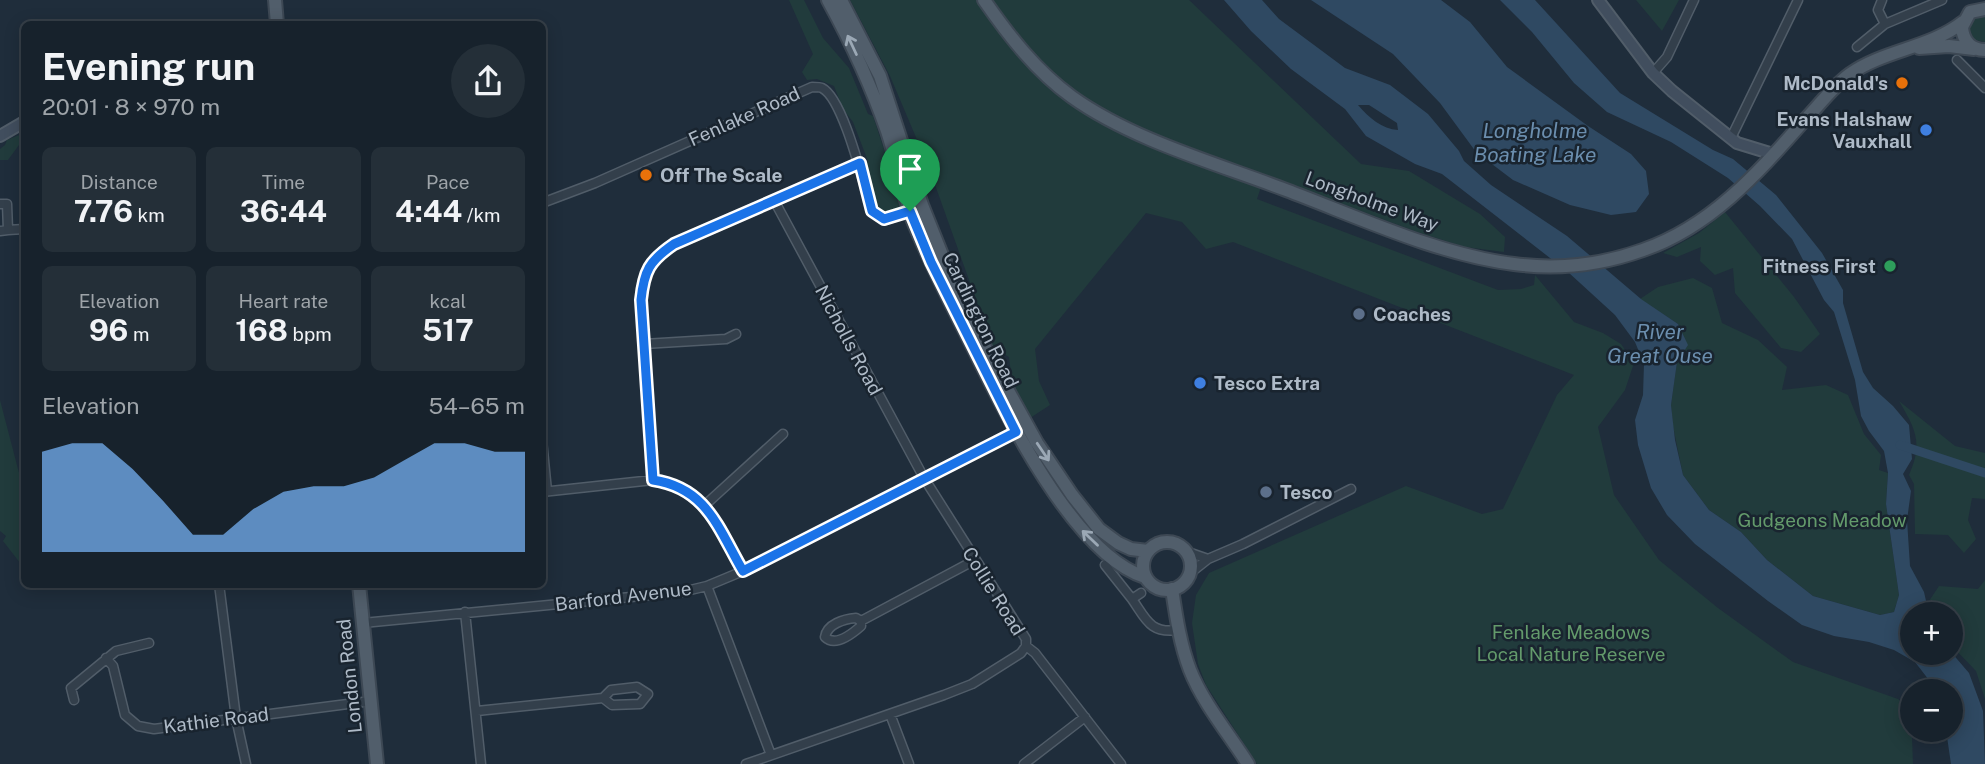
<!DOCTYPE html>
<html lang="en">
<head>
<meta charset="utf-8">
<style>
  body { margin:0; font-family:"Public Sans",sans-serif; background:#242f38; color:#f1f3f6; height:100vh; display:flex; flex-direction:column; font-size:26px; white-space:nowrap }
  * { box-sizing:border-box; margin:0 }
  p { font-size:23px; color:#9ea4a9 }
  .icon { flex:none; width:38px; height:38px; fill:none; stroke:currentColor; stroke-width:2; stroke-linecap:round; stroke-linejoin:round }
  .map { position:relative; flex:1; overflow:hidden }
  .side { position:absolute; left:21px; top:21px; width:525px; height:567px; display:flex; flex-direction:column; background:#17222c; border-radius:10px; box-shadow:0 4px 18px #0003,0 0 0 2px #363f48 }
  .side>* { flex:none }
  .buttons { position:absolute; left:1900px; top:602px; display:grid; gap:14px }
  .buttons a { display:grid; place-items:center; width:63px; height:63px; border-radius:50%; background:#17222c; box-shadow:0 4px 18px #0003,0 0 0 2px #363f48; font-size:35px }
  .pin { position:absolute; display:grid; place-items:center; width:60px; height:60px; color:#fff; margin:-72px -30px; border-radius:50% 50% 50% 0; rotate:-45deg; box-shadow:0 0 7px #0007 }
  .pin .icon { rotate:45deg }
  .round { display:grid; place-items:center; flex:none; width:74px; height:74px; border-radius:37px; background:#242f38 }
  .headline { display:flex; align-items:center; justify-content:space-between; height:119px; padding:0 21px }
  h1 { font-size:38px; font-weight:700; line-height:52px }
  .metrics { display:grid; grid-template-columns:repeat(3,1fr); gap:10px; height:119px; padding:7px 21px }
  .metrics div { display:grid; align-content:center; border-radius:10px; background:#242f38; text-align:center }
  .metrics b { font-size:30px; font-weight:700 }
  .metrics small { font-size:19px; font-weight:400 }
  .metrics p { font-size:19px }
  .chart { height:196px; padding:14px 21px }
  .chart p { display:flex; justify-content:space-between }
  .chart svg { width:100%; height:126px; margin-top:7px; fill:#7bbaff; opacity:.7 }
  .map>svg:first-child { display:block }
</style>
</head>
<body>
<div class="map">
<svg width="1985" height="764" viewBox="0 0 1985 764">
  <rect width="100%" height="100%" fill="#1f2d3b"/>
  <path fill="#213b3c" d="M 789,0 L 804,0 L 823,38 L 849,68 L 868,114 L 873,116 L 900,198 L 900,205 L 893,213 L 882,214 L 874,204 L 866,166 L 868,161 L 853,122 L 843,109 L 834,86 L 817,79 L 807,80 L 802,72 L 813,54 Z
    M 850,0 L 976,0 C 1006,45 1041,84 1086,113 L 1261,187 L 1257,199 L 1498,290 L 1521,289 L 1534,285 L 1535,275 L 1574,322 L 1603,333 L 1621,344 L 1634,363 L 1625,390 L 1598,427 L 1614,495 L 1659,560 L 1718,608 L 1793,662 L 1898,699 L 1911,710 L 1913,764 L 1257,764 L 1206,685 L 1198,664 L 1192,623 L 1196,595 L 1209,573 L 1406,486 L 1482,514 L 1503,509 L 1557,395 L 1574,375 L 1233,242 L 1206,249 L 1182,222 L 1146,213 L 1035,349 L 1039,381 L 1050,405 L 1030,418 L 1012,382 L 1009,357 L 993,347 L 929,168 L 890,76 Z
    M 989,0 L 1189,0 L 1361,164 L 1409,171 L 1480,214 L 1505,237 L 1504,252 L 1465,247 L 1417,232 L 1142,129 C 1068,94 1037,66 989,0 Z
    M 1636,0 L 1679,0 L 1662,31 Z
    M 1978,16 L 1985,16 L 1985,42 L 1975,40 L 1970,33 L 1969,25 Z
    M 24,133 L 24,145 L 19,145 L 8,160 L 0,160 L 0,149 L 5,145 L 7,140 Z
    M 1725,212 L 1794,297 L 1820,334 L 1801,352 L 1781,348 L 1735,293 L 1733,268 L 1715,275 L 1700,261 L 1701,247 L 1677,257 L 1663,253 L 1699,233 Z
    M 1693,278 L 1712,288 L 1722,323 L 1758,340 L 1787,367 L 1782,390 L 1826,385 L 1848,395 L 1864,434 L 1881,455 L 1879,470 L 1888,473 L 1886,504 L 1899,595 L 1894,612 L 1880,615 L 1813,596 L 1767,560 L 1741,532 L 1709,510 L 1683,475 L 1673,426 L 1671,405 L 1677,361 L 1687,345 L 1678,324 L 1640,299 L 1658,287 Z
    M 0,400 L 24,492 L 24,568 L 3,541 L 6,536 L 0,531 Z
    M 1899,401 L 1955,446 L 1985,453 L 1985,499 L 1972,498 L 1968,520 L 1976,539 L 1964,553 L 1948,535 L 1915,534 L 1914,484 L 1909,475 C 1923,443 1916,430 1899,401 Z
    M 1985,580 L 1985,699 L 1976,671 L 1951,645 L 1951,614 L 1933,614 L 1929,601 L 1939,586 L 1978,589 Z"/>
  <path fill="#2f4962" fill-rule="evenodd" d="M 1224,0 L 1262,0 L 1279,19 L 1345,68 L 1390,85 L 1428,114 L 1459,151 L 1464,161 L 1491,185 L 1567,236 L 1641,299 L 1678,324 L 1688,345 L 1677,362 L 1671,405 L 1675,440 L 1683,475 L 1709,510 L 1741,532 L 1767,560 L 1813,596 L 1880,615 L 1894,612 L 1899,595 L 1886,504 L 1888,473 L 1884,451 L 1869,431 L 1861,416 L 1855,380 L 1834,312 L 1824,300 L 1792,239 L 1760,206 L 1728,178 L 1671,142 L 1607,112 L 1574,83 L 1532,32 L 1500,0 L 1535,0 L 1620,93 L 1713,150 L 1733,159 L 1776,195 L 1822,253 L 1843,290 L 1843,303 L 1863,372 L 1873,388 L 1893,406 L 1909,425 L 1912,459 L 1903,474 L 1911,491 L 1907,520 L 1910,566 L 1924,592 L 1929,614 L 1913,614 L 1913,653 L 1951,652 L 1969,673 L 1983,711 L 1985,764 L 1951,764 L 1946,730 L 1951,730 L 1951,691 L 1935,691 L 1932,684 L 1915,662 L 1894,650 L 1869,642 L 1834,636 L 1802,625 L 1768,601 L 1695,544 L 1667,515 L 1651,488 L 1638,445 L 1635,420 L 1643,395 L 1644,364 L 1635,342 L 1615,315 L 1568,272 L 1442,174 L 1415,164 L 1366,136 L 1345,109 L 1291,69 L 1251,31 ZM 1358,105 L 1369,105 L 1397,123 L 1398,130 C 1382,129 1369,118 1358,105 Z
    M 1311,0 L 1441,0 L 1470,22 L 1507,67 L 1588,126 L 1631,154 L 1646,171 L 1649,194 L 1636,212 L 1611,215 L 1570,205 L 1513,180 L 1476,152 L 1440,103 L 1393,54 Z"/>
  <g fill="none" stroke-linecap="round" stroke-linejoin="round">
    <path stroke="#2f4962" stroke-width="9" d="M 1900,445 L 1985,473"/>
    <g stroke="#515d69" stroke-width="11">
      <path id="street" d="M 1882,0 L 1878,10 L 1885,24 L 1942,0
        M 1857,47 L 1885,24
        M 1957,60 L 1985,88
        M 1653,73 L 1667,57 L 1694,0
        M 1731,138 L 1798,0
        M 775,202 L 924,478 L 1026,639 L 1026,646 L 1035,653 L 1121,764
        M 542,203 L 595,183 L 812,87 C 815,87 820,87 822,88 C 844,99 864,187 872,211 L 884,219 L 910,211
        M 0,204 L 7,204 L 8,230 L 0,231
        M 8,230 L 24,229
        M 644,344 L 726,339 L 736,334
        M 542,440 L 547,491
        M 653,480 L 641,300 C 644,271 649,260 674,244 L 860,163
        M 542,492 L 653,480 C 708,488 718,528 743,571
        M 705,505 L 783,434
        M 1185,551 L 1208,559 L 1189,574
        M 1208,559 L 1243,544 L 1351,489
        M 1105,565 L 1132,599
        M 219,584 L 236,718 L 246,764
        M 707,586 L 771,755
        M 1141,593 L 1132,599 C 1146,619 1150,634 1178,630
        M 465,612 L 481,764
        M 856,618 L 861,621 L 861,626 C 852,634 835,647 825,637 C 827,624 844,619 856,618 Z
        M 861,621 L 975,560
        M 363,623 L 682,592 L 707,586 L 743,571 L 1016,432
        M 106,658 L 113,666 L 125,715 L 138,726 L 154,729 L 371,701
        M 637,687 L 648,694 L 640,704 L 612,705 L 603,698 L 611,690 Z
        M 74,700 L 71,688 L 116,651 L 149,643
        M 477,711 L 603,698
        M 890,714 L 909,764
        M 746,764 L 944,695 L 972,684 L 1021,653 L 1026,646
        M 1024,764 L 1085,717"/>
    </g>
    <g stroke="#515d69" stroke-width="14">
      <path id="secondary" d="M 1598,0 L 1653,73 L 1672,91 L 1737,143 L 1773,154
        M 0,136 L 24,122"/>
    </g>
    <g stroke="#3d4854" stroke-width="16">
      <path id="primary" d="M 275,0 L 277,24
        M 828,0 C 851,42 871,85 887,131 C 896,158 901,186 910,213 C 926,254 946,294 966,333 C 999,400 1071,554 1145,577
        M 841,0 L 880,76 L 922,205 L 942,255 L 990,358 L 1037,443 L 1072,495 L 1099,529 L 1118,543 L 1131,549 L 1148,551
        M 984,0 C 1009,36 1036,71 1072,97 C 1132,140 1218,164 1286,190 C 1358,217 1439,255 1514,264 C 1559,270 1601,265 1643,250 C 1710,227 1756,175 1802,123 C 1818,107 1831,88 1850,74 C 1884,50 1930,48 1963,22
        M 1985,9 L 1970,12 L 1962,27 C 1963,41 1971,50 1985,50
        M 1919,48 L 1949,46 L 1974,49
        M1143 566a24 24 0 1 1 48 0a24 24 0 1 1-48 0Z
        M 359,584 L 377,764
        M 1172,589 C 1176,616 1180,644 1190,670 C 1203,703 1229,734 1248,764"/>
    </g>
    <use href="#street" stroke="#333f4b" stroke-width="8"/>
    <use href="#secondary" stroke="#414e5e" stroke-width="10"/>
    <use href="#primary" stroke="#515e6b" stroke-width="12"/>
  </g>
  <defs><path id="oneway-shaft" d="M-6 0H5M1.5-3L5.5 0L1.5 3" fill="none" stroke-width="1.6" stroke-linecap="round" stroke-linejoin="round" transform="scale(1.75)"/></defs>
  <g stroke="#9ba8b5">
    <use href="#oneway-shaft" transform="translate(852 45) rotate(-115)"/>
    <use href="#oneway-shaft" transform="translate(1043 452) rotate(56)"/>
    <use href="#oneway-shaft" transform="translate(1090 538) rotate(-136)"/>
  </g>
  <g fill="none" stroke-linecap="round" stroke-linejoin="round">
    <g stroke="#fff" stroke-width="14">
      <path id="route" d="M 860,163 L 872,211 L 884,219 L 910,211 L 931,262 L 1016,432 L 743,571 C 718,528 707,488 653,480 L 641,300 C 644,271 649,261 674,244 Z"/>
    </g>
    <use href="#route" stroke="#1a73e8" stroke-width="9"/>
  </g>
  <g fill="#e8710a" stroke="#19242f" stroke-width="2.5">
    <circle cx="1902" cy="83" r="7"/>
    <circle cx="646" cy="175" r="7"/>
  </g>
  <g fill="#3f7fe0" stroke="#19242f" stroke-width="2.5">
    <circle cx="1926" cy="130" r="7"/>
    <circle cx="1200" cy="383" r="7"/>
  </g>
  <circle fill="#2e9e5b" stroke="#19242f" stroke-width="2.5" cx="1890" cy="266" r="7"/>
  <g fill="#5c6f8a" stroke="#19242f" stroke-width="2.5">
    <circle cx="1359" cy="314" r="7"/>
    <circle cx="1266" cy="492" r="7"/>
  </g>
  <g text-anchor="middle" dominant-baseline="central" stroke-width="5" stroke-linejoin="round" paint-order="stroke">
    <g font-size="19" font-weight="bold" fill="#aebac7" stroke="#19242f" text-anchor="start">
      <text x="1888" y="83" text-anchor="end">McDonald's</text>
      <text x="1912" y="119" text-anchor="end">Evans Halshaw<tspan x="1912" dy="22">Vauxhall</tspan></text>
      <text x="660" y="175">Off The Scale</text>
      <text x="1876" y="266" text-anchor="end">Fitness First</text>
      <text x="1373" y="314">Coaches</text>
      <text x="1214" y="383">Tesco Extra</text>
      <text x="1280" y="492">Tesco</text>
    </g>
    <g font-size="19" fill="#aebac7" stroke="#19242f">
      <text transform="translate(744 116) rotate(-24)">Fenlake Road</text>
      <text transform="translate(1372 201) rotate(20)">Longholme Way</text>
      <text transform="translate(981 320) rotate(64)">Cardington Road</text>
      <text transform="translate(849 340) rotate(62)">Nicholls Road</text>
      <text transform="translate(994 591) rotate(58)">Collie Road</text>
      <text transform="translate(623 596) rotate(-7)">Barford Avenue</text>
      <text transform="translate(349 676) rotate(-96)">London Road</text>
      <text transform="translate(216 720) rotate(-7)">Kathie Road</text>
    </g>
    <g font-size="19" fill="#639a6b" stroke="#19242f">
      <text x="1822" y="520">Gudgeons Meadow</text>
      <text x="1571" y="632">Fenlake Meadows<tspan x="1571" dy="22">Local Nature Reserve</tspan></text>
    </g>
    <g font-size="21" font-style="italic" fill="#6b8eae" stroke="#19242f">
      <text x="1535" y="130">Longholme<tspan x="1535" dy="24">Boating Lake</tspan></text>
      <text x="1660" y="331">River<tspan x="1660" dy="24">Great Ouse</tspan></text>
    </g>
  </g>
</svg>
<div class="buttons">
<a>+</a>
<a>−</a>
</div>
<div class="pin" style="left:910px;top:211px;background:#1e9e55"><svg class="icon" aria-label="arrive" viewBox="0 0 24 24"><path d="M6 21V4h12l-3 4 3 4H6"/></svg></div>
<section class="side">
<div class="headline"><div><h1>Evening run</h1><p>20:01 · 8 × 970 m</p></div><a class="round"><svg class="icon" aria-label="share" viewBox="0 0 24 24"><path d="M12 15V3M7 8l5-5 5 5M5 13v7h14v-7"/></svg></a></div>
<div class="metrics">
<div><p>Distance</p><b>7.76<small> km</small></b></div>
<div><p>Time</p><b>36:44</b></div>
<div><p>Pace</p><b>4:44<small> /km</small></b></div>
</div>
<div class="metrics">
<div><p>Elevation</p><b>96<small> m</small></b></div>
<div><p>Heart rate</p><b>168<small> bpm</small></b></div>
<div><p>kcal</p><b>517</b></div>
</div>
<div class="chart"><p><span>Elevation</span>54–65 m</p>
<svg viewBox="0 0 160 44" preserveAspectRatio="none"><path d="M0 44V9L10 6L20 6L30 15L40 26L50 38L60 38L70 29L80 23L90 21L100 21L110 18L120 12L130 6L140 6L150 9L160 9V44z"/></svg>
</div>
</section>
</div>
</body>
</html>
